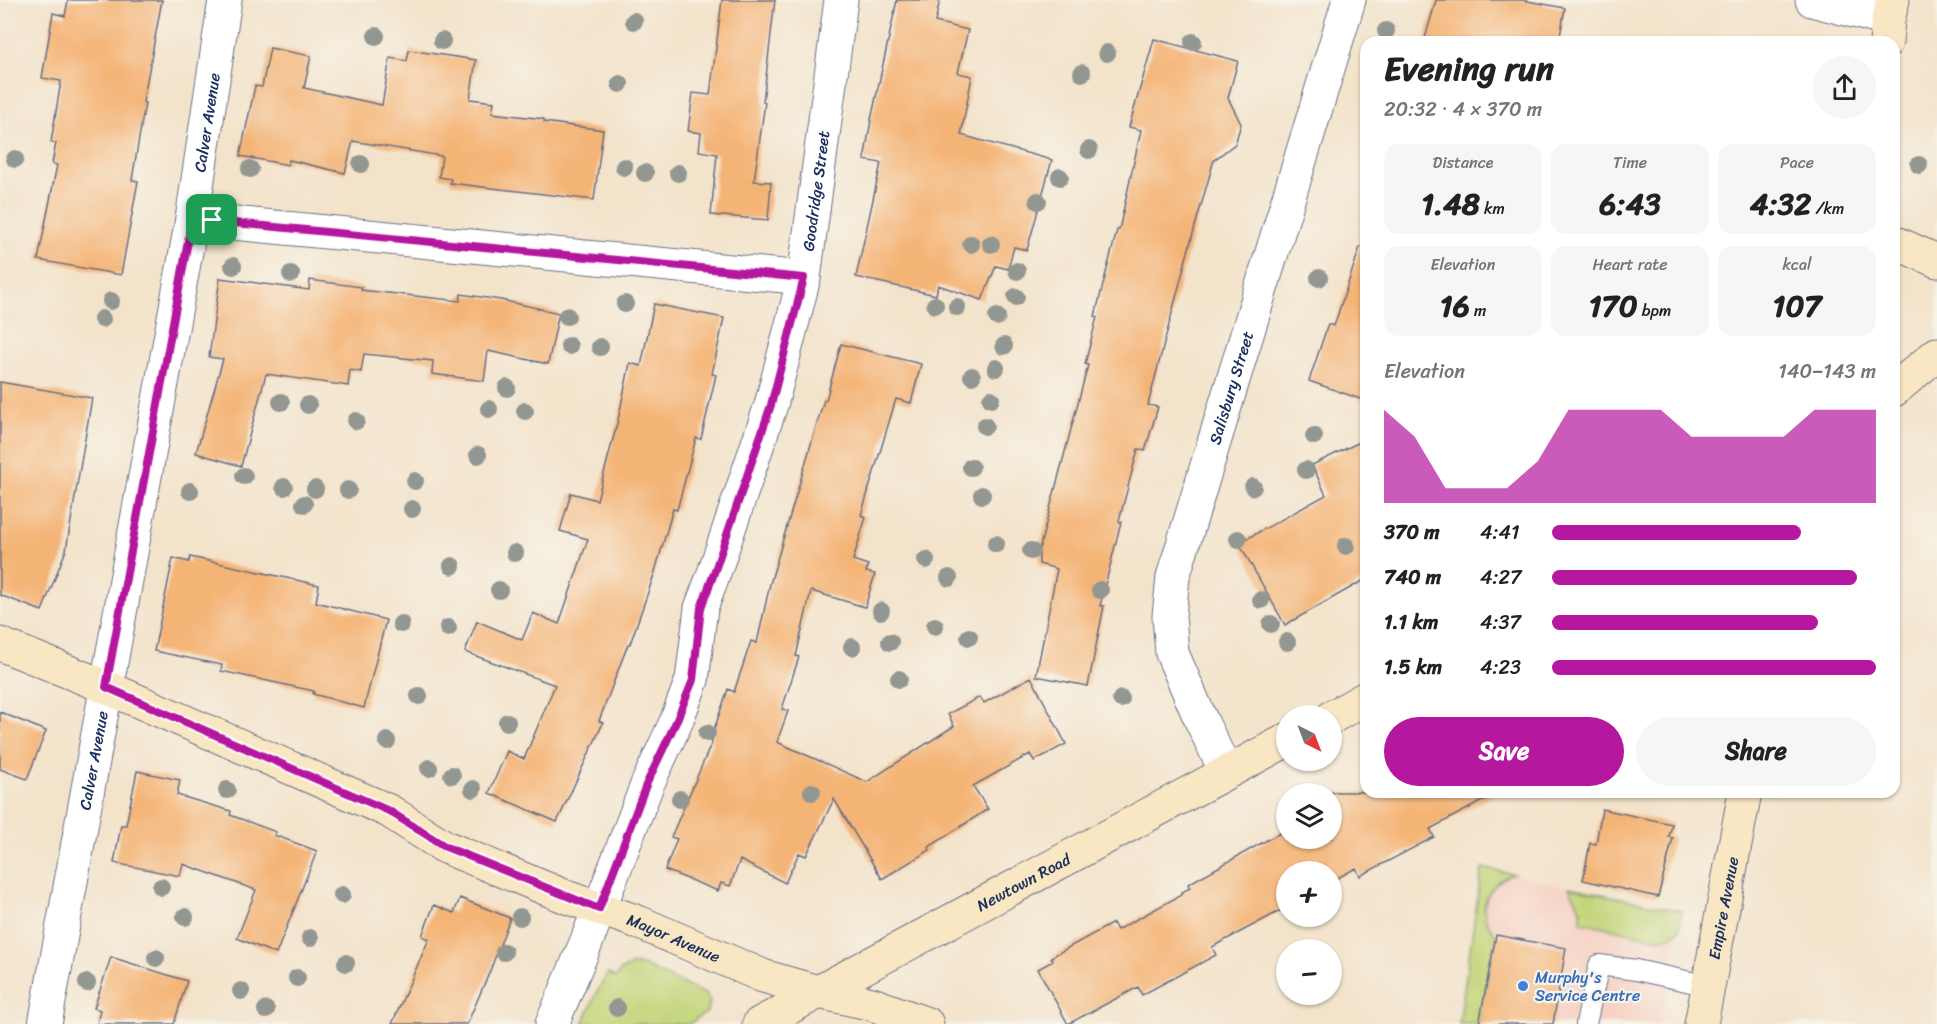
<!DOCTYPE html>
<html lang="en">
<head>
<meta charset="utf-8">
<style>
  body { margin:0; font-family:Sriracha,sans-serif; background:#f6f6f6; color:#222; height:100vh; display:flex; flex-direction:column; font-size:22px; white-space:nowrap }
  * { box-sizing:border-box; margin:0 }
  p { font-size:20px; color:#767676 }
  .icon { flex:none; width:33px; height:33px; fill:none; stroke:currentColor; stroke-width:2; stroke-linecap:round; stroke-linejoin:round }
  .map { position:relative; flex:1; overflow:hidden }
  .sheet { position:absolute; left:1360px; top:36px; width:540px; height:762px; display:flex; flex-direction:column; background:#fff; border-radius:18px; box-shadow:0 2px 4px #0004 }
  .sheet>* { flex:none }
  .needle { width:39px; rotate:138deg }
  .buttons { position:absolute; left:1276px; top:705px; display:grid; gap:12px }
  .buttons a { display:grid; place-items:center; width:66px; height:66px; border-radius:50%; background:#fff; box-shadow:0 2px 4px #0004; font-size:30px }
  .pin { position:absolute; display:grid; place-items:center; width:51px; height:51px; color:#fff; margin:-26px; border-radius:12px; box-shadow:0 3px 9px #0006 }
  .round { display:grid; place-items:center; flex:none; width:63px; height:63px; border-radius:32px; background:#f6f6f6 }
  .headline { display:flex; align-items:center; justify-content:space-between; height:102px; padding:0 24px }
  h1 { font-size:33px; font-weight:700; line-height:45px }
  .metrics { display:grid; grid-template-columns:repeat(3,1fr); gap:9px; height:102px; padding:6px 24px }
  .metrics div { display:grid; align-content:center; border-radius:15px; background:#f6f6f6; text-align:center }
  .metrics b { font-size:30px; font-weight:700 }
  .metrics small { font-size:16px; font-weight:400 }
  .metrics p { font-size:16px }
  .chart { height:168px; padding:12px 24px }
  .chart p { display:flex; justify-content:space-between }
  .chart svg { width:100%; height:108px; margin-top:6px; fill:#b5179e; opacity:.7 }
  .primary-button { display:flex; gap:12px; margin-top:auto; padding:12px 24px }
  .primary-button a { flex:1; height:69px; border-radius:36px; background:#b5179e; color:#fff; font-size:24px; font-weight:700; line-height:69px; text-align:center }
  .primary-button a+a { background:#f6f6f6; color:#222 }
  ul { padding:0 24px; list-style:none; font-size:20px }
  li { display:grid; grid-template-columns:96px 72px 1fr; align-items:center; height:45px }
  li i { height:15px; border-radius:8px; background:#b5179e }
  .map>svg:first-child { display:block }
</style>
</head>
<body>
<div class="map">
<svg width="1937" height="1024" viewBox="0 0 1937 1024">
  <rect width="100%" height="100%" fill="#f7f3e8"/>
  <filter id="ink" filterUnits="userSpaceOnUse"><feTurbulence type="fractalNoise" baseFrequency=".0167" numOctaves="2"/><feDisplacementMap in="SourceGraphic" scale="12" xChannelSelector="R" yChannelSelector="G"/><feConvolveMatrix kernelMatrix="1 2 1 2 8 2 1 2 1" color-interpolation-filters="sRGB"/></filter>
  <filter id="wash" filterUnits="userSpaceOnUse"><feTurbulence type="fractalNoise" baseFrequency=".008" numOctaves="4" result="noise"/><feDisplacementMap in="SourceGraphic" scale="24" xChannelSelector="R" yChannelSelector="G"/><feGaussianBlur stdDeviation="1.35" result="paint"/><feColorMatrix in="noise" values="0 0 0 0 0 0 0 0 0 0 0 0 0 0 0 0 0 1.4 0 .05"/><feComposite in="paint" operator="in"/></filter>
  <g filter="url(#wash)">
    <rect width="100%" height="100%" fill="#f3e3cb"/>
    <path fill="#f6d2c4" d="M 1482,868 L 1682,911 L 1661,1024 L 1459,1024 Z"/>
    <path fill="#c2d477" stroke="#6e826a" stroke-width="1.5" d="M 1482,868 L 1513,874 C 1495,880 1479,899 1486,919 C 1487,924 1493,930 1496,935 L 1479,1024 L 1459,1024 Z
      M 1569,887 L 1682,911 L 1679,930 L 1672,936 L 1659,939 L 1581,922 L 1581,910 Z
      M 631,965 L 642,965 L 707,995 L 710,1002 L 707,1012 L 689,1024 L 583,1024 L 596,994 L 608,973 L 615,978 L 620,971 Z"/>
    <g id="blocks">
      <path fill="#f4b476" d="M 68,0 L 162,0 L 143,102 L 145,103 L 132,180 L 138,181 L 121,275 L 38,260 L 57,165 L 52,164 L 56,143 L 51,142 L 61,81 L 42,78 L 53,13 L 65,16 Z
        M 722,0 L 775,0 L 763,102 L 765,102 L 754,181 L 771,182 L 768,220 L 711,215 L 717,154 L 699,151 L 701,133 L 688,131 L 693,93 L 710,95 Z
        M 897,0 L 940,0 L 935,22 L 968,30 L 958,73 L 972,76 L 961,135 L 1052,160 L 1027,250 L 1014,247 L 1008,269 L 996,266 L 982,300 L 938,285 L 936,295 L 856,277 L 881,163 L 864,160 L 871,120 Z
        M 1436,0 L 1522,0 L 1565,8 L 1559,42 L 1424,42 Z
        M 1154,39 L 1238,61 L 1228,98 L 1241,124 L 1235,144 L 1214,160 L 1190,244 L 1148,405 L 1158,407 L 1145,451 L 1138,449 L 1119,521 L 1121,522 L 1100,606 L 1104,606 L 1088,686 L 1036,676 L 1057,569 L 1039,564 L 1039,550 L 1088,365 L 1085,364 L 1097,317 L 1095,316 L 1117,230 L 1119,230 L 1141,130 L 1129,127 Z
        M 270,48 L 311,56 L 304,88 L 382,105 L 390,58 L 407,61 L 409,50 L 476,60 L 470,99 L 494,102 L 492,113 L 544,119 L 544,122 L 603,130 L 594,200 L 450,183 L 451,179 L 439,177 L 442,156 L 353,141 L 345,173 L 289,160 L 288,165 L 240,156 L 255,86 L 262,87 Z
        M 1360,247 L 1366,248 L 1366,401 L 1309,381 L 1328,324 L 1334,326 Z
        M 220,278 L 309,290 L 310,280 L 362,287 L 361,290 L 460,301 L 461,294 L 501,300 L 559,313 L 548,364 L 488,351 L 484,381 L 432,374 L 433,361 L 364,354 L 361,372 L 350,370 L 348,386 L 266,374 L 241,466 L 196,453 L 223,359 L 209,357 Z
        M 654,304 L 724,318 L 712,374 L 716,375 L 701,439 L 696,438 L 677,510 L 673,509 L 654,575 L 630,644 L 628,644 L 599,721 L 603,723 L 557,822 L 489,793 L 507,751 L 524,759 L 555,685 L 465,652 L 477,621 L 522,640 L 533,613 L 559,624 L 588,539 L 560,531 L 571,493 L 597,500 L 618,420 L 630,363 L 641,366 Z
        M 841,344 L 921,364 L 911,403 L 896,399 L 861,515 L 866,517 L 853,560 L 868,565 L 866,572 L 875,574 L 865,607 L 811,591 L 796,656 L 799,657 L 782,709 L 788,711 L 777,742 L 867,782 L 954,726 L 948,714 L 980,697 L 984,703 L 1031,677 L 1066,744 L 1034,761 L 1030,754 L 973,786 L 988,809 L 929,847 L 930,850 L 882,879 L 834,799 L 806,856 L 799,853 L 785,883 L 740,860 L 730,886 L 721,883 L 718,891 L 665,870 L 677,839 L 671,837 L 712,742 L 710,741 L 728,689 L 734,692 L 751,641 L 757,643 L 770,584 L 824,400 L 826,400 Z
        M 0,382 L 92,398 L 66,550 L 42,611 L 0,595 Z
        M 1366,439 L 1366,579 L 1285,625 L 1239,543 L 1326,495 L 1312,465 Z
        M 190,557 L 319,585 L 316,602 L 386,620 L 364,708 L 313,694 L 314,691 L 221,671 L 222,665 L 154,651 L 173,558 L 189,562 Z
        M 0,712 L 46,731 L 27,779 L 0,769 Z
        M 137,771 L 180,780 L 177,795 L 231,811 L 230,815 L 276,832 L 274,835 L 317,851 L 276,954 L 237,938 L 256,890 L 183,864 L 180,876 L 114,863 L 121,825 L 126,825 Z
        M 1332,792 L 1499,792 L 1430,829 L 1434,837 L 1360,876 L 1356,868 L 1332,881 L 1332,872 L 1287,872 L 1287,906 L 1278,912 L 1212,947 L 1216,955 L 1142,995 L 1138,987 L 1068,1024 L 1038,969 L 1053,961 L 1051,957 L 1113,923 L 1117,930 L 1183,894 L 1182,892 L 1190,888 L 1188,884 L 1287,829 L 1287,838 L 1332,838 Z
        M 1602,809 L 1672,824 L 1669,837 L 1673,838 L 1658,897 L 1583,880 L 1590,843 L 1596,844 Z
        M 460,898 L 510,918 L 490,971 L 467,1024 L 392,1024 L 429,939 L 422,936 L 434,905 L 454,913 Z
        M 1496,935 L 1566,948 L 1553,1024 L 1479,1024 Z
        M 111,957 L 187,981 L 174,1024 L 97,1024 L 100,1010 L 94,1008 Z"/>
    </g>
  </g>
  <g filter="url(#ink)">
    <use href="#blocks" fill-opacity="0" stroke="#676e84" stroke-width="1.5"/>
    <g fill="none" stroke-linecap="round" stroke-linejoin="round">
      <g stroke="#676e84" stroke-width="22">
        <path id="lane" d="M 1586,1024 L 1599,965 L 1636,970 L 1709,986"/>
      </g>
      <g stroke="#676e84" stroke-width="35">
        <g id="street">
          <path d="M 1812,0 L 1888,20"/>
          <path d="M 192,219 L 804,278"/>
          <path id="s1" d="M 1226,772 L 1201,720 L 1172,653 L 1169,616 L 1173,577 L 1349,0"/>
          <path id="s2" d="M 45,1024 L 192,219 L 225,0"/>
          <path id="s3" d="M 552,1024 L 586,943 L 647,785 L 676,722 L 692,680 L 701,608 L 713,576 L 771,405 L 804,278 L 841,0"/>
        </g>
      </g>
      <g stroke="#676e84" stroke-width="35">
        <g id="secondary">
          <path d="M 1886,42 L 1888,20 L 1893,0"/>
          <path d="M 1894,242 L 1937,261"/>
          <path d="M 1894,390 L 1937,354"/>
          <path id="s4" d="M 0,644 L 106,687 L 389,811 L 445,847 L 569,898 L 638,922 L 763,976 L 818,992 L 872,1004 L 927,1024"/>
          <path d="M 1332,717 L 1366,698"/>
          <path id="s5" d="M 759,1024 L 1287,740"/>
          <path id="s6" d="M 1701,1024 L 1745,792"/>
        </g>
      </g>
      <use href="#lane" stroke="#fff" stroke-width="20"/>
      <use href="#street" stroke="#fff" stroke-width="33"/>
      <use href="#secondary" stroke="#f9e7c3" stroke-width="33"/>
    </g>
    <g fill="#939792">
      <circle cx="634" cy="21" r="9"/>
      <circle cx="1386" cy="31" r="9"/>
      <circle cx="376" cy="36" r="9"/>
      <circle cx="442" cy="41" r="9"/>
      <circle cx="1193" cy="42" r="9"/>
      <circle cx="1107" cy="53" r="9"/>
      <circle cx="1082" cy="73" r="9"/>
      <circle cx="620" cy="84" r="9"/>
      <circle cx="1089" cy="150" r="9"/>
      <circle cx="15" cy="159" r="9"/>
      <circle cx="361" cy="164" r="9"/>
      <circle cx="1919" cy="165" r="9"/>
      <circle cx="624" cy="167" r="9"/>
      <circle cx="250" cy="169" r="9"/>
      <circle cx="645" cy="173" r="9"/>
      <circle cx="678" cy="173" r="9"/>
      <circle cx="1060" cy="177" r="9"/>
      <circle cx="1038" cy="201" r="9"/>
      <circle cx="971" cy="244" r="9"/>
      <circle cx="991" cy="244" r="9"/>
      <circle cx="233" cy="266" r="9"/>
      <circle cx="1017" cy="271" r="9"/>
      <circle cx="291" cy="274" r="9"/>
      <circle cx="1319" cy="278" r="9"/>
      <circle cx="1016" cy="297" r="9"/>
      <circle cx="111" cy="301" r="9"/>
      <circle cx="625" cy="304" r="9"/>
      <circle cx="935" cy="305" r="9"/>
      <circle cx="957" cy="307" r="9"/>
      <circle cx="567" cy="316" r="9"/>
      <circle cx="997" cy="317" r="9"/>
      <circle cx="102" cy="319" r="9"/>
      <circle cx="569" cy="346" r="9"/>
      <circle cx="1004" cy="346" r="9"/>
      <circle cx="600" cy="347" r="9"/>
      <circle cx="996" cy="368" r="9"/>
      <circle cx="972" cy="376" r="9"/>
      <circle cx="507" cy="388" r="9"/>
      <circle cx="991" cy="399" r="9"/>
      <circle cx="281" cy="402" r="9"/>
      <circle cx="308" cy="405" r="9"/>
      <circle cx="489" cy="409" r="9"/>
      <circle cx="525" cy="411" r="9"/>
      <circle cx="356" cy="421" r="9"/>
      <circle cx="985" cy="426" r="9"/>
      <circle cx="1314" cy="436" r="9"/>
      <circle cx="478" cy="455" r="9"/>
      <circle cx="971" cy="467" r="9"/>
      <circle cx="1306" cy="470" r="9"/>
      <circle cx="244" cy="476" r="9"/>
      <circle cx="415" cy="481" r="9"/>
      <circle cx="284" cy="487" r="9"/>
      <circle cx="1253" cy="487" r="9"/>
      <circle cx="315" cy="489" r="9"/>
      <circle cx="348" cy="490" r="9"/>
      <circle cx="190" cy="491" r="9"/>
      <circle cx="982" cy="495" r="9"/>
      <circle cx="304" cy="504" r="9"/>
      <circle cx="412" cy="509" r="9"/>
      <circle cx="1238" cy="539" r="9"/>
      <circle cx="996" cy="544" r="9"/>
      <circle cx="1346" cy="546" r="9"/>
      <circle cx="1031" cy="551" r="9"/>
      <circle cx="515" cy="553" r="9"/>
      <circle cx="926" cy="560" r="9"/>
      <circle cx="452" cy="566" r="9"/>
      <circle cx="949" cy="578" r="9"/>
      <circle cx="499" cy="590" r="9"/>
      <circle cx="1100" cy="590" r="9"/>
      <circle cx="1261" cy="600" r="9"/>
      <circle cx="881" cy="611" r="9"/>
      <circle cx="401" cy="624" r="9"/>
      <circle cx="1271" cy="624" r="9"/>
      <circle cx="935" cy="626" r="9"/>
      <circle cx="448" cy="628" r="9"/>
      <circle cx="969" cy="637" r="9"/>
      <circle cx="890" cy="642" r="9"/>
      <circle cx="1287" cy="642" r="9"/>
      <circle cx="852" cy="647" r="9"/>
      <circle cx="899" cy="679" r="9"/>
      <circle cx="419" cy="696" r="9"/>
      <circle cx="1121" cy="699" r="9"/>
      <circle cx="507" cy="722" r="9"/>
      <circle cx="707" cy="733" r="9"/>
      <circle cx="387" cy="741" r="9"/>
      <circle cx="429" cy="768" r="9"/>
      <circle cx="452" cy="775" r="9"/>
      <circle cx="473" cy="789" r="9"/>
      <circle cx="227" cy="790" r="9"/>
      <circle cx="812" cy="792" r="9"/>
      <circle cx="680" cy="799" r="9"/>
      <circle cx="161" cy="887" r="9"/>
      <circle cx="342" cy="895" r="9"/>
      <circle cx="185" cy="917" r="9"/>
      <circle cx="520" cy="917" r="9"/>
      <circle cx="310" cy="938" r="9"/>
      <circle cx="504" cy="952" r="9"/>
      <circle cx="156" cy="958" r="9"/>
      <circle cx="346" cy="963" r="9"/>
      <circle cx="297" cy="978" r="9"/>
      <circle cx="87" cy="983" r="9"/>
      <circle cx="241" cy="991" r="9"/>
      <circle cx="617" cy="1008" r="9"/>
      <circle cx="266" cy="1010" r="9"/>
    </g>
  </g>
  <g fill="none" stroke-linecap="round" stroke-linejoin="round" filter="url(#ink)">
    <g stroke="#fff" stroke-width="12">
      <path id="route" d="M 192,219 L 804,278 L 771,405 L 713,576 L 701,608 L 693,680 L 676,722 L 646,785 L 599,909 L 446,847 L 389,811 L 106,687 Z"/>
    </g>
    <use href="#route" stroke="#b5179e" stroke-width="8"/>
  </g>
  <circle fill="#3f7fe0" stroke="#f7f3e8" stroke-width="2" cx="1523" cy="986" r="6"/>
  <g text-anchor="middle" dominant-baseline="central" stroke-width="4.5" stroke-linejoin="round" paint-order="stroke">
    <g font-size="16" fill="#1b2f5e" stroke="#f7f3e8">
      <text stroke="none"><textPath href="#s2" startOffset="916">Calver Avenue</textPath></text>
      <text stroke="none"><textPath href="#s3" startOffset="878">Goodridge Street</textPath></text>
      <text stroke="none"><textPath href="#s1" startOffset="405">Salisbury Street</textPath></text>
      <text stroke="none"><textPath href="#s2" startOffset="268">Calver Avenue</textPath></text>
      <text stroke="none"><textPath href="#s5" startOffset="300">Newtown Road</textPath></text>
      <text stroke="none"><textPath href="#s6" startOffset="118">Empire Avenue</textPath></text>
      <text stroke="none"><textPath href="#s4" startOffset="736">Mayor Avenue</textPath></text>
    </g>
    <g font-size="16" fill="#366cbe" stroke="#f7f3e8" text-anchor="start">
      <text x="1535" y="977">Murphy's<tspan x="1535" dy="18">Service Centre</tspan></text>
    </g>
  </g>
</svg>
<div class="buttons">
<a><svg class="needle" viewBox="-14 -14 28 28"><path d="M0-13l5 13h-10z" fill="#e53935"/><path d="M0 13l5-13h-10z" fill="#767676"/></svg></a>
<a><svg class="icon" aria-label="layers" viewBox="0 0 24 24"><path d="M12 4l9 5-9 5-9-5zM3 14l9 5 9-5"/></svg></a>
<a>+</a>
<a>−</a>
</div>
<div class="pin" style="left:212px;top:220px;background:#1e9e55"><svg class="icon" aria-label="arrive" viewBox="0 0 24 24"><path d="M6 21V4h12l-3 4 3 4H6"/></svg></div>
<section class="sheet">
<div class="headline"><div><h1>Evening run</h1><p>20:32 · 4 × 370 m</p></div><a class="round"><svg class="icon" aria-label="share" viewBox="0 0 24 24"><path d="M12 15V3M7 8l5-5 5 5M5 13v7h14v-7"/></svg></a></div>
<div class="metrics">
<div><p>Distance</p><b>1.48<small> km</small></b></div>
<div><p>Time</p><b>6:43</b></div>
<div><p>Pace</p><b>4:32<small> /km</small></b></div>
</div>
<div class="metrics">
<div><p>Elevation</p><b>16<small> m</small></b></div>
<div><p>Heart rate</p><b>170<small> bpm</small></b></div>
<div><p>kcal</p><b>107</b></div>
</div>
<div class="chart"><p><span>Elevation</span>140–143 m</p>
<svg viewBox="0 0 160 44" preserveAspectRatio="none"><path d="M0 44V6L10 17L20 38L30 38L40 38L50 27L60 6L70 6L80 6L90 6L100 17L110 17L120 17L130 17L140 6L150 6L160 6V44z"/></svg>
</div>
<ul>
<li><b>370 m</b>4:41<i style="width:77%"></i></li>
<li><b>740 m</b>4:27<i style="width:94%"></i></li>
<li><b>1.1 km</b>4:37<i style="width:82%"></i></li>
<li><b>1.5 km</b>4:23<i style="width:100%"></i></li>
</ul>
<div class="primary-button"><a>Save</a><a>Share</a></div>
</section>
</div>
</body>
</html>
